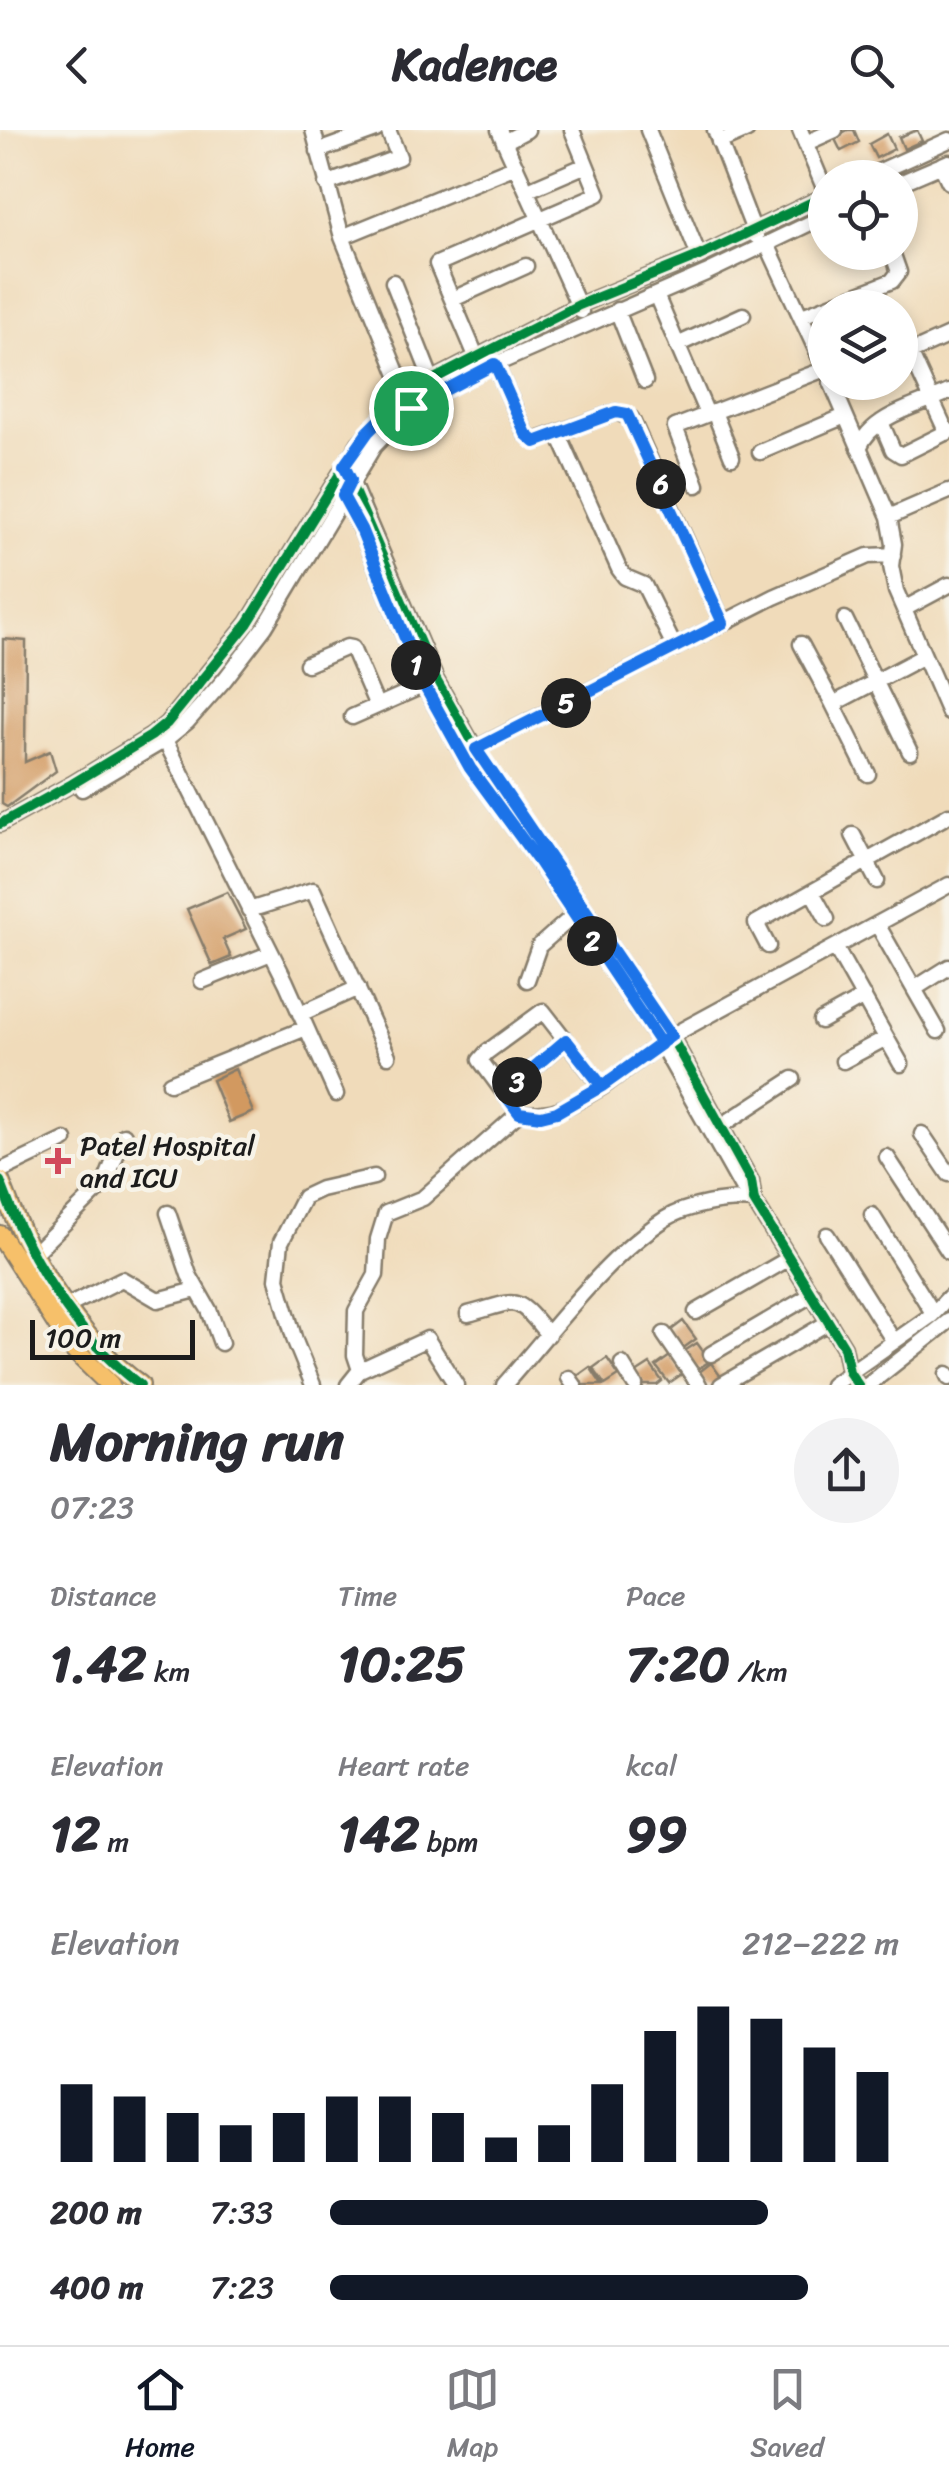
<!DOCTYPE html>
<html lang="en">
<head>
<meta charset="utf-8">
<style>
  body { margin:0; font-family:Sriracha,sans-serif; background:#f2f2f3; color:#2b2b33; height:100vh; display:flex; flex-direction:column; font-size:38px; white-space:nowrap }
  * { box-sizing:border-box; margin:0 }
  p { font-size:32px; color:#7c7c81 }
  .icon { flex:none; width:55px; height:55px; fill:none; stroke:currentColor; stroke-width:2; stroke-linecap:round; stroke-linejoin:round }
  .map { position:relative; height:1255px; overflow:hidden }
  .drawer { display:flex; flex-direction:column; background:#fff; flex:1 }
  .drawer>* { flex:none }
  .tools { position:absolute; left:808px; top:30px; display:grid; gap:20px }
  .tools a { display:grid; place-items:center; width:110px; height:110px; border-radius:50%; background:#fff; box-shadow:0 5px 15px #0003; font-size:50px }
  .scale { position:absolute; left:30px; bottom:25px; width:165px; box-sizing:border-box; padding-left:10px; border:5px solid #1c1c1c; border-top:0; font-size:28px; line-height:35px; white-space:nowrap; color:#1c1c1c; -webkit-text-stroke:8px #f7f3e8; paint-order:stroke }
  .pin { position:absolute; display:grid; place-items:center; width:85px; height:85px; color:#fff; margin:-42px; border:5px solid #fff; border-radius:50%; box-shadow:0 2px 10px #0007 }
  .km { position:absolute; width:50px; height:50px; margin:-25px; border-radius:50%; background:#222; color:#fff; font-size:28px; line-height:50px; text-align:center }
  .round { display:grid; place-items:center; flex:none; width:105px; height:105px; border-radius:52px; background:#f2f2f3 }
  .headline { display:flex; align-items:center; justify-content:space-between; height:170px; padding:0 50px }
  h1 { font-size:55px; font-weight:800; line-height:75px }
  .metrics { display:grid; grid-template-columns:repeat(3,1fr); gap:15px; height:170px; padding:10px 50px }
  .metrics div { display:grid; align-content:center }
  .metrics b { font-size:50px; font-weight:800 }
  .metrics small { font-size:28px; font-weight:400 }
  .metrics p { font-size:28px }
  .chart { height:280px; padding:20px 50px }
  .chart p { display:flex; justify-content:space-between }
  .chart svg { width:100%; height:180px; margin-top:10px; stroke:#111827; stroke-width:6 }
  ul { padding:0 50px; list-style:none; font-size:32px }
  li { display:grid; grid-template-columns:160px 120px 1fr; align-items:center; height:75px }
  li i { height:25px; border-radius:12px; background:#111827 }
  header { display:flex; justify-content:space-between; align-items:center; height:130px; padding:0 50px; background:#fff; font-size:45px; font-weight:800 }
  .menu { display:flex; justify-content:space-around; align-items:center; height:140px; border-top:2px solid #e1e1e2; background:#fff; font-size:28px; color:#7c7c81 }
  .menu a { display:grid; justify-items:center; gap:5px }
  .menu .on { color:#111827 }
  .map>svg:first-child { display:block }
</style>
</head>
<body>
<header><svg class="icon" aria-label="back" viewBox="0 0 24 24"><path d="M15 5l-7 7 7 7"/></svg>Kadence<svg class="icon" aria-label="search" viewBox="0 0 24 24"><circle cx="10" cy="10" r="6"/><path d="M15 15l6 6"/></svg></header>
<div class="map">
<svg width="949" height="1255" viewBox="0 0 949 1255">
  <rect width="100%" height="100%" fill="#f7f3e8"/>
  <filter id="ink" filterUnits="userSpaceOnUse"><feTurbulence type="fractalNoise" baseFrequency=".01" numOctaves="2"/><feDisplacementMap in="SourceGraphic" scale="20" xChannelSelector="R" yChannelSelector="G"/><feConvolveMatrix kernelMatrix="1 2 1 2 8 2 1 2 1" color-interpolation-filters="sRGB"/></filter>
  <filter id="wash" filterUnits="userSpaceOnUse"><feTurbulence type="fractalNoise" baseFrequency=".0048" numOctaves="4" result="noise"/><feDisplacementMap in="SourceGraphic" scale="40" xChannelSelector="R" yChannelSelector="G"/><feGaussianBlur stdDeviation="2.25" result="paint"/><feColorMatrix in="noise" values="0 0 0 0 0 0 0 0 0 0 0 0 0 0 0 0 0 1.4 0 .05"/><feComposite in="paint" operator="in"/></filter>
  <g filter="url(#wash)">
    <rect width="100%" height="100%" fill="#f0dbba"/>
    <g id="blocks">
      <path fill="#d29961" d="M 848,0 L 854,0 L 859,12 L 841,21 L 834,7 Z
        M 917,0 L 922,11 L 904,19 L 899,7 Z
        M 887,4 L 894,19 L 876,28 L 869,14 Z
        M 3,509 L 26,511 L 25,632 L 50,621 L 56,641 L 7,677 L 2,674 Z
        M 227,762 L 246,799 L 223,809 L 231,827 L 212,835 L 187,779 Z
        M 235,939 L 253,982 L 229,992 L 212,950 Z
        M 683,1191 L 696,1209 L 682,1219 L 670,1201 Z
        M 697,1213 L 710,1231 L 696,1240 L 683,1222 Z
        M 670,1226 L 682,1244 L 669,1253 L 656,1236 Z
        M 607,1228 L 619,1246 L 605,1255 L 593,1238 Z
        M 711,1233 L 724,1251 L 718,1255 L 706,1255 L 698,1243 Z
        M 650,1234 L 662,1251 L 657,1255 L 644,1255 L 636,1243 Z
        M 590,1237 L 602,1255 L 582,1255 L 576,1247 Z"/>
    </g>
  </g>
  <g filter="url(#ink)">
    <use href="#blocks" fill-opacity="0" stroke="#867c6b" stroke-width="2.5"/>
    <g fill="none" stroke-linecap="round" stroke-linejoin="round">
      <g stroke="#867c6b" stroke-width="19">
        <path id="minor" d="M 313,0 L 342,107 L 409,272
          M 499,0 L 581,181
          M 648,0 L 699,126
          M 715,0 L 756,106
          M 800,0 L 825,60
          M 504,12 L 527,0
          M 719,12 L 747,0
          M 806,13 L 835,0
          M 318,21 L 376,0
          M 941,35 L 949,52
          M 865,48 L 949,10
          M 900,53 L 949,32
          M 326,54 L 399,27 L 388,0
          M 528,60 L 586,35
          M 342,107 L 516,36
          M 767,114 L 825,239
          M 393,152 L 431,248
          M 656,165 L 707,284
          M 453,169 L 526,136
          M 617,180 L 645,251
          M 802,186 L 892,151 L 899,142 L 892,122
          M 677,215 L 743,185
          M 910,222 L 947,303
          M 476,226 L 437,134 L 598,64 L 572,0
          M 900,227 L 949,205
          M 495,234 L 526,304 L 535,311 L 616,282 L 631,288 L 723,493
          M 831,252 L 889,387 L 894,414 L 891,436 L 896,461 L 949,583
          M 714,282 L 732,327
          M 881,292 L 893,320 L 901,325 L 949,301
          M 559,305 L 619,439 L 625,447 L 644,455 L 675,518
          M 859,318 C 872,285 918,276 949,262
          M 760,322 L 845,286
          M 349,346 L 436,550 L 475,619 L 671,906 L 751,1051 L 754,1071 L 844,1217 L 849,1242 L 858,1255
          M 697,355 L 675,297 L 825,239
          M 341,362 L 361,399 L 424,555 L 470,638 L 539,732 L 661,914 L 741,1056 L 752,1066
          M 889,387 L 949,361
          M 904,479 L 949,455
          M 845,489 L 910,622
          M 801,514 L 833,574 L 924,526
          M 307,534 L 347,517 L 352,518 L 377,576
          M 833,574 L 868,644
          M 352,587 L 429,553
          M 165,610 L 286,852 L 336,964
          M 475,619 L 774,467 L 868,426 L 893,425
          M 82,659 L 165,610 L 187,592 L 225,549 L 265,497 L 374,316 L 411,278 L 482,240 L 706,143 L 825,86
          M 0,694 L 72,654 L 151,606 L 167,593 L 248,493 L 359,313 L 405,264 L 579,175 L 699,126 L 825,66
          M 853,705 L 877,751
          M 812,762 L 827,789
          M 249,780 L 313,760 L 388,926
          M 877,794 L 938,901
          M 768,816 L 756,793 L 949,685
          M 835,817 L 901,934
          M 527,850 L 539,816 L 574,785
          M 202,851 L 271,823
          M 914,859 L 949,837
          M 300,884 L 358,858
          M 821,891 L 864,867
          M 843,931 L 886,908
          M 170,953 L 306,898
          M 504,963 L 566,910
          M 519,983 C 557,987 570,975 602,957
          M 721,996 L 793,949
          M 922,1004 L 949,1044
          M 887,1027 L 949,1122
          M 0,1041 L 65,1010
          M 168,1083 L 189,1145 L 209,1180 L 221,1213
          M 872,1085 L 933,1183
          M 827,1105 L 893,1210
          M 32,1125 L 105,1053 L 124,1005
          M 68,1176 L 122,1149 L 158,1170 L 196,1160
          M 696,1182 L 788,1129
          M 468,1184 C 518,1171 514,1162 548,1205
          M 664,1204 L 699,1255
          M 711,1224 L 813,1164
          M 622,1234 L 635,1255
          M 360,1240 L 427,1209 L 456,1255
          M 947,1244 L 949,1248
          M 569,1248 L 574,1255
          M 313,1255 L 295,1211 L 277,1149 L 281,1112 L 304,1067 L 321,1059 L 374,1047
          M 348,1255 L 360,1240 L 355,1225 L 356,1181 L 376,1145 L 378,1109 L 386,1083 L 423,1068 L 519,983 L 480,930 L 487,922 L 543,881 L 602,957 L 671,906 L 949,755
          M 504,1255 C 552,1201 604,1129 665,1089 C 687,1075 729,1068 754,1071
          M 721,1255 L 829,1192
          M 832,1255 L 932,1185 L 949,1167
          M 868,1255 L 949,1191"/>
      </g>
      <g stroke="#867c6b" stroke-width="22">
        <path id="major" d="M 0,1051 C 26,1124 77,1209 140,1255
          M 0,1105 L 72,1218 L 110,1255"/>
      </g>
      <use href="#minor" stroke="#fff" stroke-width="14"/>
      <use href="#major" stroke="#f6c06b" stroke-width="18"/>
      <g stroke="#f7f3e8" stroke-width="16">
        <path id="cycleway" d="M 343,336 L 436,550 L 475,619 L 671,906 L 751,1051 L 754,1071 L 844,1217 L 849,1242 L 858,1255
          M 0,694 L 72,654 L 151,606 L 167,593 L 248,493 L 359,313 L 405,264 L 579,175 L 699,126 L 825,66
          M 0,1051 C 26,1124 77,1209 140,1255"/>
      </g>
      <use href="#cycleway" stroke="#00873e" stroke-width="10"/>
    </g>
  </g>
  <g fill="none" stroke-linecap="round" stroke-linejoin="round" filter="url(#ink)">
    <g stroke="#fff" stroke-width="20">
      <path id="route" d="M 411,278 L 406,264 L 368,302 L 344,336 L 351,350 L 343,366 L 361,399 L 424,555 L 470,638 L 539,732 L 661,914 L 602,956 L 557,982 L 541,986 L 519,983 L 504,963 L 566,910 L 602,956 L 671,906 L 476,619 L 723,493 L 627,284 L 616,282 L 535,312 L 526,304 L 495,234 L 411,278"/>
    </g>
    <use href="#route" stroke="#1a73e8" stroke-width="12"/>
  </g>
  <path fill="#d1495b" stroke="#f7f3e8" stroke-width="4" d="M53 1016h10v10h10v10h-10v10h-10v-10h-10v-10h10z"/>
  <g text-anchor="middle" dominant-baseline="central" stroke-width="9" stroke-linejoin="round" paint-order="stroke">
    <g font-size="28" fill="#1c1c1c" stroke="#f7f3e8" text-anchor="start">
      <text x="80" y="1015">Patel Hospital<tspan x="80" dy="32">and ICU</tspan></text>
    </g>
  </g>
</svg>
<div class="tools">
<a><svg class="icon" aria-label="locate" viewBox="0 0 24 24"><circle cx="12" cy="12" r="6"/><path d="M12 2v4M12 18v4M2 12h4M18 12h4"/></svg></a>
<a><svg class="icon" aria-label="layers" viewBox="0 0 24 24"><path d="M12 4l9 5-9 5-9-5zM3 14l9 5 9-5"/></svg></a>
</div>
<div class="scale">100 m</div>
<div class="pin" style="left:411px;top:278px;background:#1e9e55"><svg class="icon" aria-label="arrive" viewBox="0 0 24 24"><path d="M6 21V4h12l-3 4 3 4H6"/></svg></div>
<b class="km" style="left:416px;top:535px">1</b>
<b class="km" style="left:592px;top:811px">2</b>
<b class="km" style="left:517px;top:952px">3</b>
<b class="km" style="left:566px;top:573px">5</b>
<b class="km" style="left:661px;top:354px">6</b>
</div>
<section class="drawer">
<div class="headline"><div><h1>Morning run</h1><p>07:23</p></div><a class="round"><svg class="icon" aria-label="share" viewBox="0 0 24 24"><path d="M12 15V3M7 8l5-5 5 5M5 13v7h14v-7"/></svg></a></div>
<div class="metrics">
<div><p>Distance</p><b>1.42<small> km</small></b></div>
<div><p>Time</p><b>10:25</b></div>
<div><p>Pace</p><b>7:20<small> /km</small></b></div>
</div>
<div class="metrics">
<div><p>Elevation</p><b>12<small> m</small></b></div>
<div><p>Heart rate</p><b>142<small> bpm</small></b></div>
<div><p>kcal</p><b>99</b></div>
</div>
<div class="chart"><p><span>Elevation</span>212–222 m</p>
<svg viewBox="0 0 160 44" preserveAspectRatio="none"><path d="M5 44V25M15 44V28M25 44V32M35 44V35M45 44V32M55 44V28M65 44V28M75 44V32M85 44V38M95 44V35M105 44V25M115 44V12M125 44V6M135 44V9M145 44V16M155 44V22"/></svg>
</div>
<ul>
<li><b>200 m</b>7:33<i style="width:77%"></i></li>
<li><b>400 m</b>7:23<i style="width:84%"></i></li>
</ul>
</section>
<nav class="menu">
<a class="on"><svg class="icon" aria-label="home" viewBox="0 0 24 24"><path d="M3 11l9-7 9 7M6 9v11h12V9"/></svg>Home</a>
<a><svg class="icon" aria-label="map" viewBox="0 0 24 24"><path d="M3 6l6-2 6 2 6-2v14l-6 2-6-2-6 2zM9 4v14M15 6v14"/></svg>Map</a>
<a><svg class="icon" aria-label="saved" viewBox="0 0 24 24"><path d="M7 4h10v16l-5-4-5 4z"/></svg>Saved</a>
</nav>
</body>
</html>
